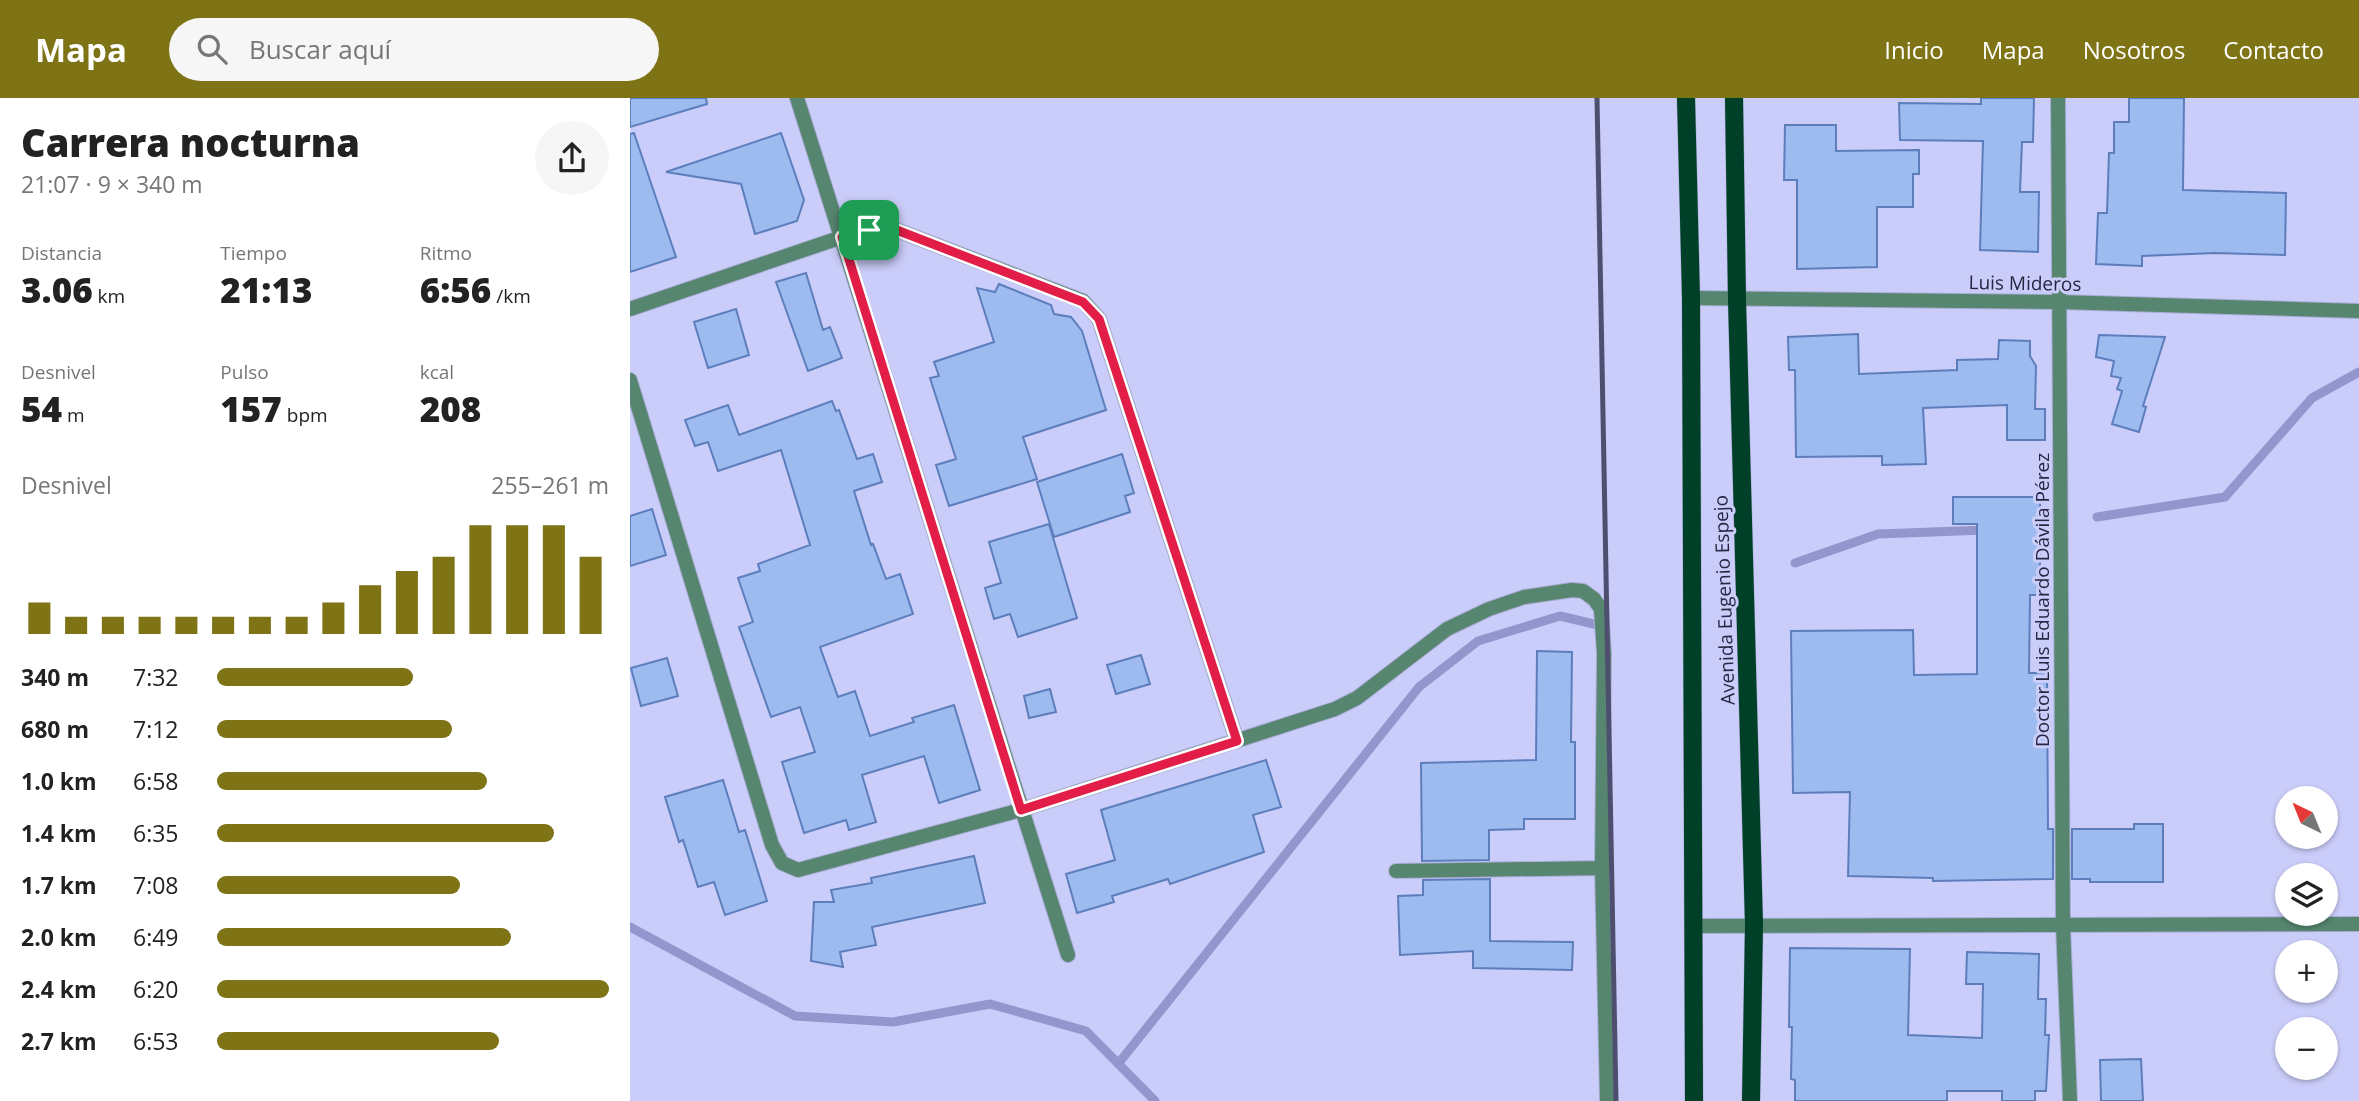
<!DOCTYPE html>
<html lang="es">
<head>
<meta charset="utf-8">
<style>
  body { margin:0; font-family:"Open Sans",sans-serif; background:#f6f6f6; color:#222; height:100vh; display:flex; flex-direction:column; font-size:26px; white-space:nowrap }
  * { box-sizing:border-box; margin:0 }
  p { font-size:23px; color:#767676 }
  .icon { flex:none; width:38px; height:38px; fill:none; stroke:currentColor; stroke-width:2; stroke-linecap:round; stroke-linejoin:round }
  .map { position:relative; flex:1; overflow:hidden }
  .panel { display:flex; flex-direction:column; background:#fff; width:630px }
  .panel>* { flex:none }
  .needle { width:46px; rotate:317deg }
  .tools { position:absolute; left:1645px; top:688px; display:grid; gap:14px }
  .tools a { display:grid; place-items:center; width:63px; height:63px; border-radius:50%; background:#fff; box-shadow:0 2px 5px #0004; font-size:35px }
  .pin { position:absolute; display:grid; place-items:center; width:60px; height:60px; color:#fff; margin:-30px; border-radius:14px; box-shadow:0 4px 10px #0006 }
  .round { display:grid; place-items:center; flex:none; width:74px; height:74px; border-radius:37px; background:#f6f6f6 }
  .summary { display:flex; align-items:center; justify-content:space-between; height:119px; padding:0 21px }
  h1 { font-size:38px; font-weight:800; line-height:52px }
  .metrics { display:grid; grid-template-columns:repeat(3,1fr); gap:10px; height:119px; padding:7px 21px }
  .metrics div { display:grid; align-content:center }
  .metrics b { font-size:35px; font-weight:800 }
  .metrics small { font-size:19px; font-weight:400 }
  .metrics p { font-size:19px }
  .chart { height:196px; padding:14px 21px }
  .chart p { display:flex; justify-content:space-between }
  .chart svg { width:100%; height:126px; margin-top:7px; stroke:#7e7315; stroke-width:6 }
  ul { padding:0 21px; list-style:none; font-size:23px }
  li { display:grid; grid-template-columns:112px 84px 1fr; align-items:center; height:52px }
  li i { height:18px; border-radius:9px; background:#7e7315 }
  header { display:flex; align-items:center; gap:42px; box-sizing:border-box; height:98px; padding:0 35px; background:#7e7315; color:#fff }
  header strong { font-size:33px }
  nav { display:flex; gap:38px; margin-inline-start:auto; font-size:24px }
  .search { width:490px; height:63px; background:#f6f6f6; display:flex; align-items:center; gap:18px; box-sizing:border-box; padding:0 24px; border-radius:38px; color:#767676; font-size:26px }
  main { display:flex; flex:1; min-height:0 }
  .map>svg:first-child { display:block }
</style>
</head>
<body>
<header>
<strong>Mapa</strong>
<div class="search"><svg class="icon" aria-label="search" viewBox="0 0 24 24"><circle cx="10" cy="10" r="6"/><path d="M15 15l6 6"/></svg>Buscar aquí</div>
<nav><a>Inicio</a><a>Mapa</a><a>Nosotros</a><a>Contacto</a></nav>
</header>
<main>
<section class="panel">
<div class="summary"><div><h1>Carrera nocturna</h1><p>21:07 · 9 × 340 m</p></div><a class="round"><svg class="icon" aria-label="share" viewBox="0 0 24 24"><path d="M12 15V3M7 8l5-5 5 5M5 13v7h14v-7"/></svg></a></div>
<div class="metrics">
<div><p>Distancia</p><b>3.06<small> km</small></b></div>
<div><p>Tiempo</p><b>21:13</b></div>
<div><p>Ritmo</p><b>6:56<small> /km</small></b></div>
</div>
<div class="metrics">
<div><p>Desnivel</p><b>54<small> m</small></b></div>
<div><p>Pulso</p><b>157<small> bpm</small></b></div>
<div><p>kcal</p><b>208</b></div>
</div>
<div class="chart"><p><span>Desnivel</span>255–261 m</p>
<svg viewBox="0 0 160 44" preserveAspectRatio="none"><path d="M5 44V33M15 44V38M25 44V38M35 44V38M45 44V38M55 44V38M65 44V38M75 44V38M85 44V33M95 44V27M105 44V22M115 44V17M125 44V6M135 44V6M145 44V6M155 44V17"/></svg>
</div>
<ul>
<li><b>340 m</b>7:32<i style="width:50%"></i></li>
<li><b>680 m</b>7:12<i style="width:60%"></i></li>
<li><b>1.0 km</b>6:58<i style="width:69%"></i></li>
<li><b>1.4 km</b>6:35<i style="width:86%"></i></li>
<li><b>1.7 km</b>7:08<i style="width:62%"></i></li>
<li><b>2.0 km</b>6:49<i style="width:75%"></i></li>
<li><b>2.4 km</b>6:20<i style="width:100%"></i></li>
<li><b>2.7 km</b>6:53<i style="width:72%"></i></li>
</ul>
</section>
<div class="map">
<svg width="1729" height="1003" viewBox="0 0 1729 1003">
  <rect width="100%" height="100%" fill="#cacdf9"/>
  <g fill="none" stroke-linecap="round" stroke-linejoin="round">
    <path stroke="#9395cd" stroke-width="9" d="M 1467,419 L 1595,399 L 1682,300 L 1729,274
      M 1165,465 L 1248,436 L 1356,432
      M 0,829 L 165,918 L 263,924 L 360,906 L 456,933 L 525,1003
      M 488,966 L 789,589 L 848,543 L 930,518 L 968,527"/>
  </g>
  <path fill="#9ebbf0" stroke="#5d7ebc" stroke-width="2" d="M 0,0 L 76,0 L 77,6 L 0,29 Z
    M 1351,0 L 1404,0 L 1403,44 L 1392,44 L 1390,94 L 1409,94 L 1408,154 L 1350,152 L 1353,43 L 1270,42 L 1269,5 L 1351,6 Z
    M 1499,0 L 1554,0 L 1553,92 L 1656,95 L 1655,157 L 1585,155 L 1512,158 L 1512,168 L 1466,166 L 1468,115 L 1477,115 L 1479,55 L 1484,55 L 1484,24 L 1499,24 Z
    M 1155,27 L 1206,27 L 1206,53 L 1289,52 L 1289,76 L 1283,76 L 1283,109 L 1247,109 L 1247,169 L 1167,171 L 1167,82 L 1154,82 Z
    M 4,35 L 46,159 L 0,174 L 0,36 Z
    M 151,35 L 174,102 L 167,123 L 125,136 L 111,86 L 36,74 Z
    M 176,175 L 193,232 L 200,229 L 212,260 L 178,273 L 146,184 Z
    M 369,186 L 421,207 L 424,216 L 441,219 L 452,233 L 476,312 L 393,339 L 407,381 L 319,408 L 306,367 L 326,361 L 300,280 L 309,278 L 304,264 L 364,244 L 347,190 L 365,194 Z
    M 106,211 L 119,257 L 78,270 L 64,224 Z
    M 1228,236 L 1229,276 L 1327,272 L 1327,262 L 1368,261 L 1369,242 L 1400,243 L 1400,258 L 1406,268 L 1405,311 L 1415,311 L 1415,342 L 1377,342 L 1377,307 L 1293,310 L 1296,366 L 1252,367 L 1252,358 L 1166,359 L 1165,272 L 1159,272 L 1158,239 Z
    M 1469,237 L 1535,239 L 1513,308 L 1516,309 L 1509,334 L 1482,326 L 1492,293 L 1487,291 L 1491,280 L 1481,278 L 1484,263 L 1466,259 Z
    M 202,303 L 206,313 L 209,312 L 227,361 L 243,356 L 252,384 L 224,393 L 241,447 L 243,446 L 256,481 L 270,476 L 283,516 L 190,549 L 208,599 L 225,593 L 240,638 L 284,624 L 282,620 L 324,607 L 350,692 L 309,705 L 294,658 L 232,677 L 246,724 L 219,732 L 216,722 L 174,735 L 152,664 L 185,654 L 170,609 L 141,619 L 109,529 L 123,524 L 108,480 L 130,473 L 128,466 L 180,447 L 151,352 L 88,373 L 78,344 L 65,348 L 55,322 L 98,307 L 109,337 Z
    M 492,356 L 504,395 L 495,398 L 500,414 L 424,439 L 407,384 Z
    M 1323,399 L 1410,399 L 1410,497 L 1400,497 L 1399,575 L 1417,575 L 1418,731 L 1423,731 L 1423,781 L 1303,783 L 1303,780 L 1218,778 L 1220,694 L 1163,695 L 1161,533 L 1283,532 L 1284,577 L 1347,576 L 1347,426 L 1323,426 Z
    M 22,411 L 36,457 L 0,468 L 0,418 Z
    M 419,426 L 447,520 L 388,539 L 380,516 L 364,521 L 355,490 L 371,485 L 359,444 Z
    M 907,553 L 942,554 L 941,644 L 945,644 L 945,721 L 894,721 L 894,731 L 859,732 L 859,762 L 792,763 L 791,665 L 906,662 Z
    M 511,557 L 520,586 L 486,596 L 477,567 Z
    M 37,560 L 48,598 L 11,608 L 1,570 Z
    M 420,591 L 426,614 L 399,620 L 394,598 Z
    M 636,662 L 651,709 L 623,717 L 634,754 L 540,786 L 538,781 L 482,798 L 484,804 L 447,815 L 436,776 L 485,762 L 471,712 Z
    M 93,682 L 109,734 L 115,732 L 137,803 L 95,817 L 84,784 L 68,789 L 53,742 L 49,744 L 35,699 Z
    M 1504,726 L 1533,726 L 1533,784 L 1460,784 L 1460,781 L 1442,781 L 1442,731 L 1504,731 Z
    M 344,758 L 355,805 L 242,829 L 246,847 L 210,854 L 213,869 L 181,863 L 184,804 L 204,804 L 201,792 L 242,785 L 241,780 Z
    M 860,781 L 860,843 L 943,844 L 942,872 L 843,870 L 843,853 L 770,857 L 768,798 L 793,797 L 793,782 Z
    M 1160,850 L 1280,851 L 1278,937 L 1352,940 L 1353,886 L 1336,886 L 1337,854 L 1409,856 L 1408,901 L 1416,901 L 1415,937 L 1419,937 L 1416,993 L 1405,993 L 1405,1003 L 1372,1003 L 1372,993 L 1317,993 L 1317,1003 L 1165,1003 L 1165,982 L 1161,981 L 1162,929 L 1159,929 Z
    M 1511,961 L 1513,1003 L 1471,1003 L 1470,962 Z"/>
  <g fill="none" stroke-linecap="round" stroke-linejoin="round">
    <g stroke="#a9acd5" stroke-width="16">
      <path id="street" d="M 167,0 L 438,857
        M 1428,0 L 1433,827 L 1440,1003
        M 1061,200 L 1429,204 L 1729,213
        M 0,211 L 212,139 L 239,132 L 264,131 L 453,203 L 469,221 L 607,643
        M 0,282 L 142,747 L 152,765 L 168,772 L 391,712 L 705,611 L 727,600 L 817,531 L 859,511 L 894,499 L 942,492 L 953,493 L 964,501 L 971,511 L 974,555 L 972,770 L 977,1003
        M 766,773 L 972,770
        M 1063,828 L 1729,826"/>
    </g>
    <g stroke="#a9acd5" stroke-width="19">
      <path id="primary" d="M 1056,0 L 1061,200 L 1064,1003
        M 1104,0 L 1107,202 L 1124,827 L 1121,1003"/>
    </g>
    <use href="#street" stroke="#56866f" stroke-width="14"/>
    <use href="#primary" stroke="#004029" stroke-width="18"/>
    <path stroke="#4e4f6f" stroke-width="5" d="M 967,0 L 986,1003"/>
  </g>
  <g fill="none" stroke-linecap="round" stroke-linejoin="round">
    <g stroke="#fff" stroke-width="14">
      <path id="route" d="M 264,131 L 453,204 L 469,221 L 607,643 L 391,712 L 212,139 L 239,132 Z"/>
    </g>
    <use href="#route" stroke="#e11d48" stroke-width="9"/>
  </g>
  <g text-anchor="middle" dominant-baseline="central" stroke-width="6" stroke-linejoin="round" paint-order="stroke">
    <g font-size="19" fill="#272743" stroke="#cacdf9">
      <text transform="translate(1395 185) rotate(1)">Luis Mideros</text>
      <text transform="translate(1094 502) rotate(-92)">Avenida Eugenio Espejo</text>
      <text transform="translate(1412 502) rotate(-90)">Doctor Luis Eduardo Dávila Pérez</text>
    </g>
  </g>
</svg>
<div class="tools">
<a><svg class="needle" viewBox="-14 -14 28 28"><path d="M0-13l5 13h-10z" fill="#e53935"/><path d="M0 13l5-13h-10z" fill="#767676"/></svg></a>
<a><svg class="icon" aria-label="layers" viewBox="0 0 24 24"><path d="M12 4l9 5-9 5-9-5zM3 14l9 5 9-5"/></svg></a>
<a>+</a>
<a>−</a>
</div>
<div class="pin" style="left:239px;top:132px;background:#1e9e55"><svg class="icon" aria-label="arrive" viewBox="0 0 24 24"><path d="M6 21V4h12l-3 4 3 4H6"/></svg></div>
</div>
</main>
</body>
</html>
